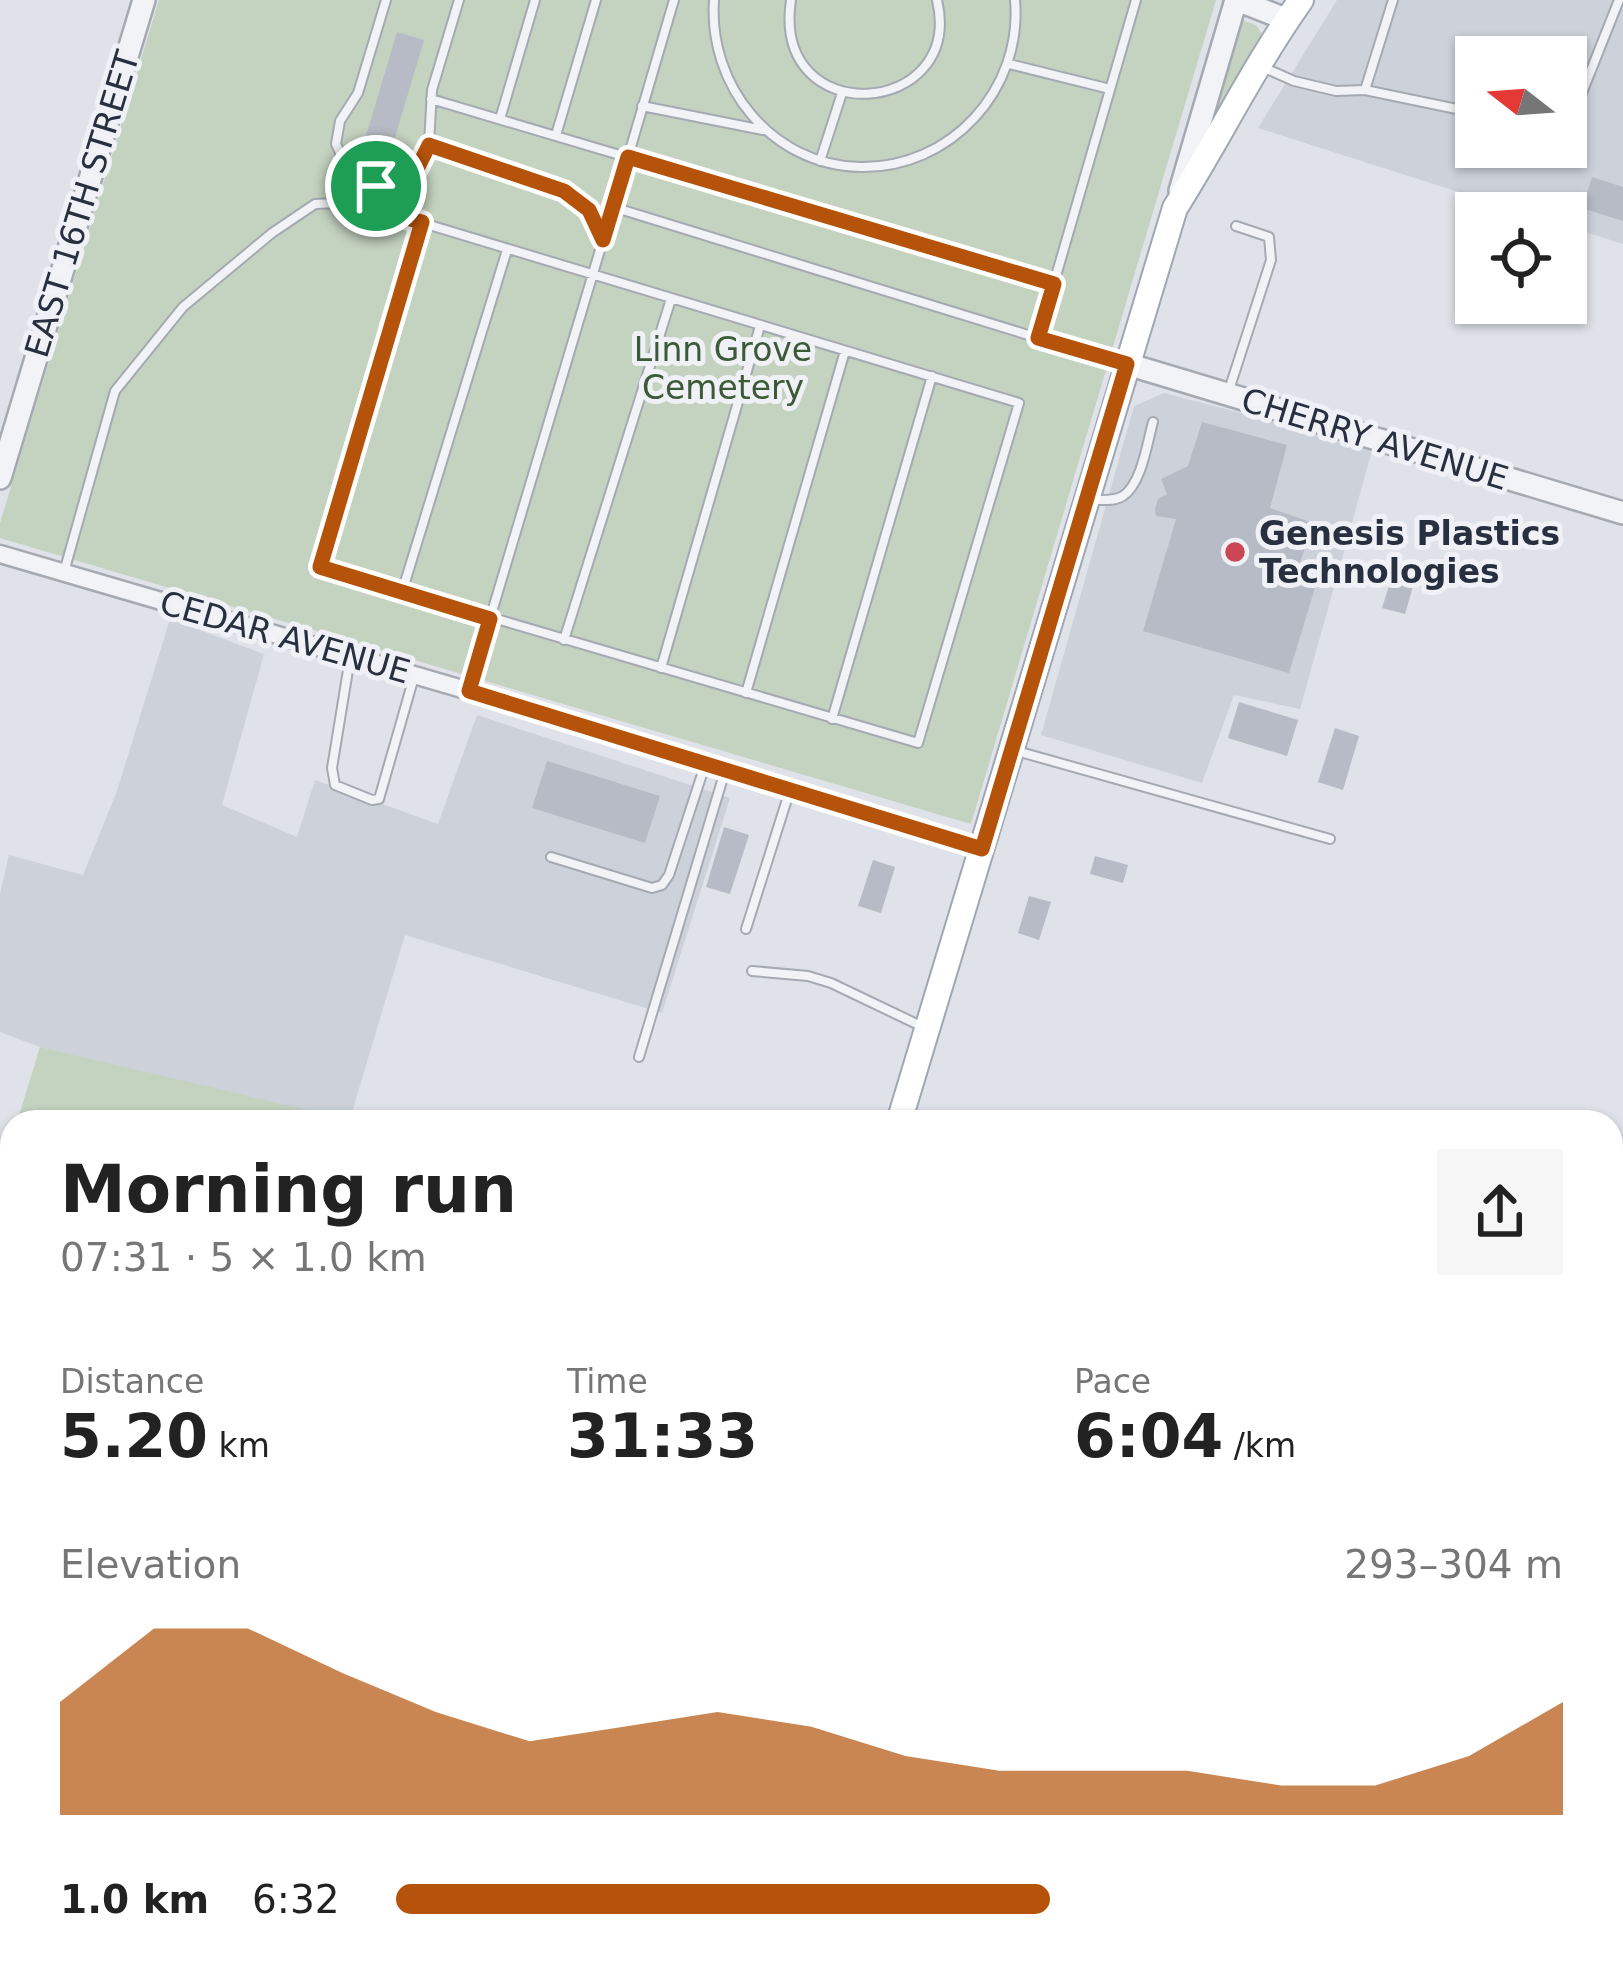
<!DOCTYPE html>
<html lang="en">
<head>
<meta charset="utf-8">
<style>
  body { margin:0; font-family:"DejaVu Sans",sans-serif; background:#f6f6f6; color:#222; height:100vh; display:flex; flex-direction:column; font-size:45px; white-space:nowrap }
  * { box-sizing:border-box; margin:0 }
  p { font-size:39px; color:#767676 }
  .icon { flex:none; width:66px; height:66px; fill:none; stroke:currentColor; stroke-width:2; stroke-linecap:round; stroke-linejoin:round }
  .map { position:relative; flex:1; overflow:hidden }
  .panel { position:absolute; left:0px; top:1110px; width:1623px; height:861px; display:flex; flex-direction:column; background:#fff; border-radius:36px 36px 0 0; box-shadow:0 3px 9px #0004 }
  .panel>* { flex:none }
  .needle { width:78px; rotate:287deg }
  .controls { position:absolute; left:1455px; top:36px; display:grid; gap:24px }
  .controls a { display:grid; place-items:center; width:132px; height:132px; border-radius:0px; background:#fff; box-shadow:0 3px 9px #0004; font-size:60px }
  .pin { position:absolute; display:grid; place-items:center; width:102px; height:102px; color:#fff; margin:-51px; border:6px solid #fff; border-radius:50%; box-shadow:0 3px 12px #0007 }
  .round { display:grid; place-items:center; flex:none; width:126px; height:126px; border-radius:0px; background:#f6f6f6 }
  .head { display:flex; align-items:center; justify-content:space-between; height:204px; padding:0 60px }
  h1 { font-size:66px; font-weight:600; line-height:90px }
  .stats { display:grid; grid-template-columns:repeat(3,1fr); gap:18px; height:204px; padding:12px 60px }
  .stats div { display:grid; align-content:center }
  .stats b { font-size:60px; font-weight:600 }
  .stats small { font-size:33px; font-weight:400 }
  .stats p { font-size:33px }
  .chart { height:336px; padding:24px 60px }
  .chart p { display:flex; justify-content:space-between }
  .chart svg { width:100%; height:216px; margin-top:12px; fill:#b45309; opacity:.7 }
  ul { padding:0 60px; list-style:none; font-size:39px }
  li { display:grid; grid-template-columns:192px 144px 1fr; align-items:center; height:90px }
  li i { height:30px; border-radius:15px; background:#b45309 }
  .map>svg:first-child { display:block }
</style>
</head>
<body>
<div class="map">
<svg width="1623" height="1970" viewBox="0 0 1623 1970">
  <rect width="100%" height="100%" fill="#dfe2e8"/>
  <path fill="#cdd1da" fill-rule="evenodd" d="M 1337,0 L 1623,0 L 1623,244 L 1566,226 L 1566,213 L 1524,213 L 1258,128 ZM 1476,57 L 1566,57 L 1566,147 L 1476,147 Z
    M 1164,393 L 1373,447 L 1300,709 L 1234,695 L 1202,783 L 1041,735 L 1134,406 Z
    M 170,619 L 264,654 L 222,805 L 297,837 L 315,780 L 438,824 L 477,715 L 730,798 L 662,1013 L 405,935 L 350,1119 L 355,1122 L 40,1047 L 0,1032 L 0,894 L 9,855 L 83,875 L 117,791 Z
    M 90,1959 L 621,1959 L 617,1970 L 86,1970 Z"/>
  <path fill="#c4d2c0" d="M 159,0 L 1216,0 L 971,824 L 0,538 L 0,523 Z
    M 1244,21 L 1256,25 L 1265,39 L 1204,140 L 1236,33 Z
    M 40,1047 L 350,1120 L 17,1122 Z
    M 12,1140 L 12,1248 L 0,1246 L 0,1180 Z
    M 12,1254 L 12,1415 L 0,1412 L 0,1291 Z
    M 1611,1825 L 1623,1828 L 1623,1970 L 1191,1970 L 1195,1959 L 1611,1959 Z"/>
  <path fill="#b6bbc5" d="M 397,32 L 424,40 L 387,164 L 360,156 Z
    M 1592,177 L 1623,187 L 1623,221 L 1582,208 Z
    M 1202,422 L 1287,445 L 1270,508 L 1313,523 L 1294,582 L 1315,588 L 1289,673 L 1143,631 L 1176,519 L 1156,516 L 1155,509 L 1158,499 L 1167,494 L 1161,479 L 1188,466 Z
    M 1394,570 L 1416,576 L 1405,614 L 1382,608 Z
    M 1239,702 L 1298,720 L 1287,756 L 1228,738 Z
    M 1335,728 L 1359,736 L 1343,790 L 1318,782 Z
    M 547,761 L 660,796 L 645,843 L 532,808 Z
    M 724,827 L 749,835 L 730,894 L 706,887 Z
    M 1095,856 L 1128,865 L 1123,883 L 1090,874 Z
    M 873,860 L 895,867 L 881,913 L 858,906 Z
    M 1029,896 L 1051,902 L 1039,940 L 1018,933 Z"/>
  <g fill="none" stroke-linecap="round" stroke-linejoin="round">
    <g stroke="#a4a9b2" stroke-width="12">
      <path id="service" d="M 386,0 L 358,93 L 340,121 L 336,144 L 349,172 L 376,186 L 412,179 L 429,144 L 432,90 L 459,0
        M 714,0 C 708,85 771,165 860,167 C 951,169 1023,89 1015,0
        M 791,0 C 771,132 965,118 937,0
        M 1009,64 L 1110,89
        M 1260,66 L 1294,81 L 1336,91 L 1365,90 L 1476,113
        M 1365,90 L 1393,0
        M 431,99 L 1054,284
        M 642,106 L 763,130
        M 500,119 L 535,0
        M 1566,123 L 1572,118 L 1619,0
        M 556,135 L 596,0
        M 429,144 L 564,191 L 589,210 L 603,240 L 469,689
        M 820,161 L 842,93
        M 613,207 L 1038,338 L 1136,0
        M 370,209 L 376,186
        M 604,239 L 674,0
        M 1038,338 L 1123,363
        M 1228,393 L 1271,260 L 1269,237 L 1236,226
        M 1094,500 C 1104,500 1115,501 1123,496 C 1142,483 1147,443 1153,422
        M 64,572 L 115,391 L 183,307 L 272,233 L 315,204 L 338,203 L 383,211 L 1019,403 L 918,743 L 320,567 L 421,222
        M 402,592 L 507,250
        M 564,640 L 671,299
        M 350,658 L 332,768 L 335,785 L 372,800 L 379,799 L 414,677
        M 661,668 L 760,326
        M 746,693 L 845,351
        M 832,719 L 932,376
        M 1013,750 L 1330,839
        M 551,857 L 652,888 L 662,885 L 669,875 L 705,765
        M 746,929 L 789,793
        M 752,971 L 808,976 L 831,983 L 921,1026
        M 639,1057 L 725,771
        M 0,1599 L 12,1605
        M 301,1970 L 304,1959
        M 590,1970 L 593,1959"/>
    </g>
    <g stroke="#a4a9b2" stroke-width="21">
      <path id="minor" d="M 0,554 L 469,691 L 982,849"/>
    </g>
    <g stroke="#a4a9b2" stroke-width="26">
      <path id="tertiary" d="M 1237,0 L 1288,20
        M 1180,191 L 1236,0
        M 1127,364 L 1623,513
        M 0,478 L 144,0"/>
    </g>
    <g stroke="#9fa6b4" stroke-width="28">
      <path id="primary" d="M 899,1122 L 1175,208 C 1218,140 1254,66 1301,0
        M 644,1970 L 647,1959"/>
    </g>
    <use href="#service" stroke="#f2f3f6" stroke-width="8"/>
    <use href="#minor" stroke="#f2f3f6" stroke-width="16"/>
    <use href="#tertiary" stroke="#f2f3f6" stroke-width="21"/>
    <use href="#primary" stroke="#fff" stroke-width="24"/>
  </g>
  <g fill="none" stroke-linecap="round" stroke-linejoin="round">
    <g stroke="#fff" stroke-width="24">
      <path id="route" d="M 429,145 L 564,191 L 589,210 L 603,240 L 628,157 L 1054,284 L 1038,338 L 1127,364 L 982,849 L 469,691 L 490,619 L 320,567 L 422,222 L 370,209 L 376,186 L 412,179 Z"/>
    </g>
    <use href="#route" stroke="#b45309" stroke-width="15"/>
  </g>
  <circle fill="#cb4654" stroke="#eff1f6" stroke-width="4.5" cx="1235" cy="552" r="12"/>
  <g text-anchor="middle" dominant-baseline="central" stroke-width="10" stroke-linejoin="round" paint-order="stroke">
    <g font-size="33" fill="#28303f" stroke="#eff1f6">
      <text transform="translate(82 204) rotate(-73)">EAST 16TH STREET</text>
      <text transform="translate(1375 439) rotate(17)">CHERRY AVENUE</text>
      <text transform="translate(285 637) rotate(16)">CEDAR AVENUE</text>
    </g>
    <g font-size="33" fill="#3b5a36" stroke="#eff1f6">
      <text x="723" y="349">Linn Grove<tspan x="723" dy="38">Cemetery</tspan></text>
    </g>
    <g font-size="33" font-weight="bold" fill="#28303f" stroke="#eff1f6" text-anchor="start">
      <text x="1259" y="533">Genesis Plastics<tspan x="1259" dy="38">Technologies</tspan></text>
    </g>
  </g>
</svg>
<div class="controls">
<a><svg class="needle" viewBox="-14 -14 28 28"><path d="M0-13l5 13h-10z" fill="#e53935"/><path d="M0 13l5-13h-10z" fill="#767676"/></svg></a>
<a><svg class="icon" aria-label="locate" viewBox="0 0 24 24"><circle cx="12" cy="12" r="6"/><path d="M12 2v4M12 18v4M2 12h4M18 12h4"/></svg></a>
</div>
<div class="pin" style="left:376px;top:186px;background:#1e9e55"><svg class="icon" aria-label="arrive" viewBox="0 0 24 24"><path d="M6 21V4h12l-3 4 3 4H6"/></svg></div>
<section class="panel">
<div class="head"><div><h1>Morning run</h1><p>07:31 · 5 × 1.0 km</p></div><a class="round"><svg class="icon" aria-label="share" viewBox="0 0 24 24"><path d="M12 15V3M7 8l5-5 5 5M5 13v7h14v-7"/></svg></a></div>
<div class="stats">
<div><p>Distance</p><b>5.20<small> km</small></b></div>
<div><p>Time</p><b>31:33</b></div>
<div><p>Pace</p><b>6:04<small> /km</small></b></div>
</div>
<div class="chart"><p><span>Elevation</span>293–304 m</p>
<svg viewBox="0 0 160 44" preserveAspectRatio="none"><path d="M0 44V21L10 6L20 6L30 15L40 23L50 29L60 26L70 23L80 26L90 32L100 35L110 35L120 35L130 38L140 38L150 32L160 21V44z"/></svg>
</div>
<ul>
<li><b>1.0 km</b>6:32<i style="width:56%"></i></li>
</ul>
</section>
</div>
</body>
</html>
